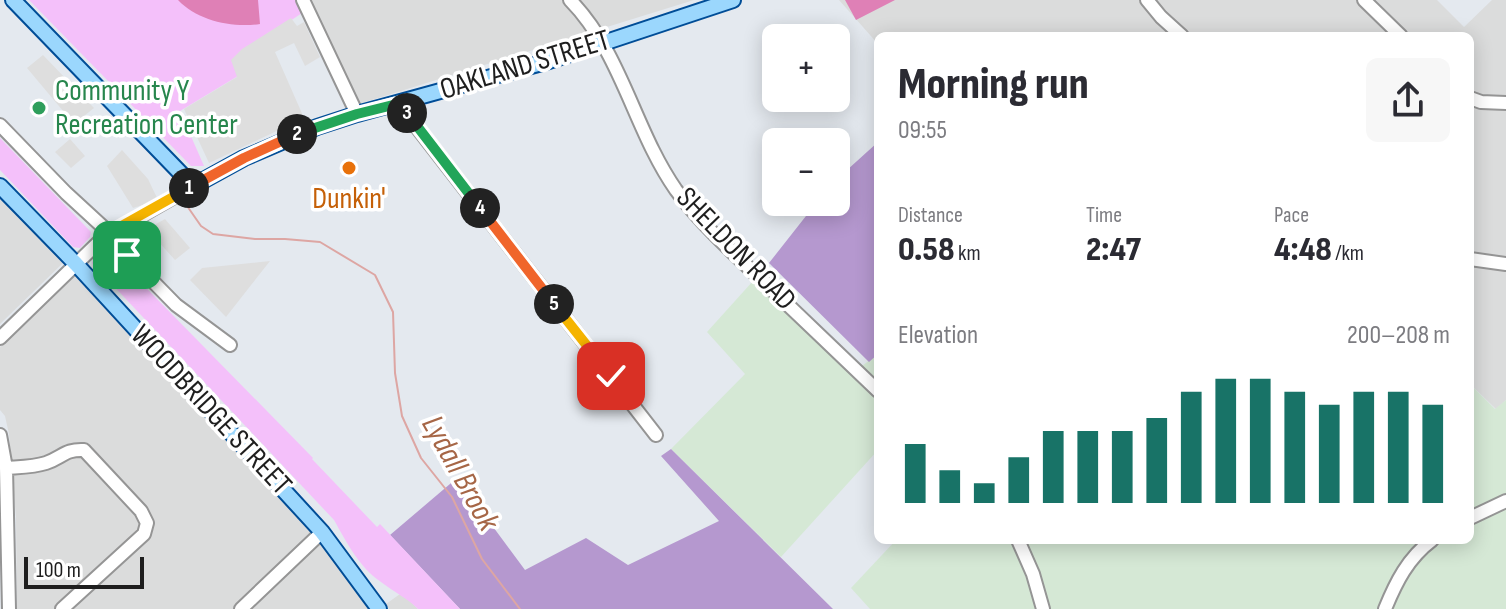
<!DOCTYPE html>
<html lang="en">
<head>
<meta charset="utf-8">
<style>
  body { margin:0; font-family:"Sofia Sans Condensed",sans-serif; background:#f7f7f7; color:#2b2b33; height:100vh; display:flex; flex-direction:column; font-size:30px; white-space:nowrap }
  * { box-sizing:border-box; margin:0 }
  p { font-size:26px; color:#7c7c81 }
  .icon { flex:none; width:44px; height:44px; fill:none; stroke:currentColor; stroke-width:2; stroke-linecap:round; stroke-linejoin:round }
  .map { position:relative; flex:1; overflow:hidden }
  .details { position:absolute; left:874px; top:32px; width:600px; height:512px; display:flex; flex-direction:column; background:#fff; border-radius:12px; box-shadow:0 4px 20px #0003 }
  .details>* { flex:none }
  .fabs { position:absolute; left:762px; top:24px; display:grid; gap:16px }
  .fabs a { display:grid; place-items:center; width:88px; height:88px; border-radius:12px; background:#fff; box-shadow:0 4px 20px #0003; font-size:40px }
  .scale { position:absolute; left:24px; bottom:20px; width:120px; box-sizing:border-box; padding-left:8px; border:4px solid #1e1e1e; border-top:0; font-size:22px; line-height:28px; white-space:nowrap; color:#1e1e1e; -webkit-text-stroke:6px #fff; paint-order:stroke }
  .pin { position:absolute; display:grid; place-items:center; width:68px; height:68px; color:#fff; margin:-34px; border-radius:16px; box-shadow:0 4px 12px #0006 }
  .km { position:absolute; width:40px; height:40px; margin:-20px; border-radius:50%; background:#222; color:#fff; font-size:22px; line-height:40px; text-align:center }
  .round { display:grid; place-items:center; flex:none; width:84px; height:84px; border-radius:12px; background:#f7f7f7 }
  .headline { display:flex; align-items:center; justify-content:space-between; height:136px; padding:0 24px }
  h1 { font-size:44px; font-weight:800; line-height:60px }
  .figures { display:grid; grid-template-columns:repeat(3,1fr); gap:12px; height:136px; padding:8px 24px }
  .figures div { display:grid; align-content:center }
  .figures b { font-size:34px; font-weight:800 }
  .figures small { font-size:22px; font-weight:400 }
  .figures p { font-size:22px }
  .chart { height:224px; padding:16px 24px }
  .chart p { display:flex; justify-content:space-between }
  .chart svg { width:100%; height:144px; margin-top:8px; stroke:#187367; stroke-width:6 }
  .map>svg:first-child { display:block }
</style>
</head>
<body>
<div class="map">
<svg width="1506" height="609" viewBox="0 0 1506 609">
  <rect width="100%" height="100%" fill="#e4e9ef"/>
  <path fill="#dbdcdc" d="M 296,0 L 694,0 L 359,104 L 302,13 Z
    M 839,0 L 1437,0 L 1464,27 L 1492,0 L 1506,0 L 1506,400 L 1496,409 L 1470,384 L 1470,36 L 878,36 L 878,44 Z
    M 0,196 L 64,262 L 0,324 Z
    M 76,272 L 313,528 L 373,609 L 17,609 L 16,518 L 9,434 L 5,416 L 0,410 L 0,347 Z
    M 400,594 L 409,600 L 418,609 L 389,609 L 386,604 Z"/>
  <path fill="#d5e8d5" d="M 753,281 L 851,374 L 878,354 L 878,450 L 781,557 L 671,449 L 745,374 L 707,332 Z
    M 1470,384 L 1495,409 L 1506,400 L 1506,609 L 870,609 L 851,588 L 896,540 L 1470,540 Z"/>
  <path fill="#b598cf" d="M 878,142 L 878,354 L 869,362 L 769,263 L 817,202 L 836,202 L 836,180 Z
    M 671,449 L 833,609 L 460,609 L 390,535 L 457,478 L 525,570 L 586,538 L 628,565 L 719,521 L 661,456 Z"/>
  <path fill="#f4c0fa" d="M 29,0 L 296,0 L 302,13 L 232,60 L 238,76 L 180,111 L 204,166 L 191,166 Z
    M 0,138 L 91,232 L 90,237 L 80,248 L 73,247 L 0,170 Z
    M 107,248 L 313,458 L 312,459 L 377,527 L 380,524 L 460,609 L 418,609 C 407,598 394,592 381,582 C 359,567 347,543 334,520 L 92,263 L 95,258 Z"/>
  <path fill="#df80b6" d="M 178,0 L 258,0 L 260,24 C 232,28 198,21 178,0 Z
    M 845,0 L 895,0 L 856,20 Z"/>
  <path fill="#dedede" d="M 291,18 L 297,26 L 304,22 L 320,57 L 305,66 L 294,43 L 275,52 L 304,118 L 209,163 L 184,109 L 237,77 L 231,60 L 242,49 Z
    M 43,55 L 94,108 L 74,124 L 27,68 Z
    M 70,139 L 85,156 L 71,168 L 55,152 Z
    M 122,150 L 148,179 L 158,200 L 133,208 L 107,166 Z
    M 165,219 L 190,248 L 175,260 L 147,229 Z
    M 270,261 L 226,317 L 190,280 L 202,268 Z"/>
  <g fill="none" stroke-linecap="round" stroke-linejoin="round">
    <path stroke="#dda6a3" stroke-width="2" d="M 185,203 L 201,226 L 213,234 L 255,239 L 285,239 L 320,242 L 375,275 L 393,312 L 395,373 L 402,416 L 421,458 L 452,497 L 482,559 L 520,609"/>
    <g stroke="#959595" stroke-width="16">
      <path id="minor" d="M 303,0 L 357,114
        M 570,0 C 622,53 634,130 676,190 C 701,224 733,253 764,282 C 802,318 840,355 878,391
        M 1147,0 L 1161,17 L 1182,36
        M 1364,0 L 1401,36
        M 1470,98 L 1481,102 L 1506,103
        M 401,103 L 409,117 L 656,435
        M 0,125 L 66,193 L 116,239 L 127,255 L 176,305 L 230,345
        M 1470,259 L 1506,264
        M 0,338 L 104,237 L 193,186
        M 0,435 L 6,468 L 9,609
        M 6,468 C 19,467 34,467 46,463 C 63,457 65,449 84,450 L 141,511 L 147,523 L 144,534 L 62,609
        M 1470,518 L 1506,501
        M 1018,540 L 1033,574 L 1043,609
        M 241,609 L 322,532
        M 1385,609 C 1396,582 1408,558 1432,540"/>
    </g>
    <g stroke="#004d97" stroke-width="18">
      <path id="major" d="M 13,0 L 193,186 L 244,158 L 317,127 L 357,114 L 549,61 L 733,0
        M 0,186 L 76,264 L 322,532 L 379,609"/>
    </g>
    <use href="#minor" stroke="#fff" stroke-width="12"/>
    <use href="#major" stroke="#9bd7fd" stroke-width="14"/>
  </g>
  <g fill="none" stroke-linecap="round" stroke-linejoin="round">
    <g stroke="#fff" stroke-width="16">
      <path id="split-1" d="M 127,255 L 116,239 L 109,233 L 189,188"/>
    </g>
    <g stroke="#fff" stroke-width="16">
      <path id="split-2" d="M 189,188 L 244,158 L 297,134"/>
    </g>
    <g stroke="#fff" stroke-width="16">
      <path id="split-3" d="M 297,134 L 357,114 L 401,103 L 407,113"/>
    </g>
    <g stroke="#fff" stroke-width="16">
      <path id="split-4" d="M 407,113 L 480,208"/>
    </g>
    <g stroke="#fff" stroke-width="16">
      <path id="split-5" d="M 480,208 L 554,304"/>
    </g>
    <g stroke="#fff" stroke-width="16">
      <path id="split-6" d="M 554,304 L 611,376"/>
    </g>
    <use href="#split-1" stroke="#f5b400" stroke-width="10"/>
    <use href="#split-2" stroke="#f0652b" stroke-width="10"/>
    <use href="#split-3" stroke="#22a559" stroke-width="10"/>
    <use href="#split-4" stroke="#22a559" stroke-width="10"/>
    <use href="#split-5" stroke="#f0652b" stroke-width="10"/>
    <use href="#split-6" stroke="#f5b400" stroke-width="10"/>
  </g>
  <circle fill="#2e9e5b" stroke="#fff" stroke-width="3" cx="39" cy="108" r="8"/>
  <circle fill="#e8710a" stroke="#fff" stroke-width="3" cx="349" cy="168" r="8"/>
  <g text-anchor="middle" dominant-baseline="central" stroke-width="7" stroke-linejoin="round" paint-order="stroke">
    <g font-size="30" fill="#1e1e1e" stroke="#fff">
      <text transform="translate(525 65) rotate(-17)">OAKLAND STREET</text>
      <text transform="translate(736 249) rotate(46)">SHELDON ROAD</text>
      <text transform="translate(211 410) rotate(47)">WOODBRIDGE STREET</text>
    </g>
    <g font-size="30" fill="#27864d" stroke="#fff" text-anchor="start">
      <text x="55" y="91">Community Y<tspan x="55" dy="34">Recreation Center</tspan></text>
    </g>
    <g font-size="30" fill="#c56008" stroke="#fff">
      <text x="349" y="199">Dunkin'</text>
    </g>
    <g font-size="32" font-style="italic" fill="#a66646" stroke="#fff">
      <text transform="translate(460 473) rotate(61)">Lydall Brook</text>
    </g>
  </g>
</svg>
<div class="fabs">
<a>+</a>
<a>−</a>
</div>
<div class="scale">100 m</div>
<div class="pin" style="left:127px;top:255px;background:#1e9e55"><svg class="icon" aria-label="arrive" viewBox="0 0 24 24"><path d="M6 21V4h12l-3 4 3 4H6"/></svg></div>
<div class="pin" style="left:611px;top:376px;background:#d93025"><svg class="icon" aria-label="check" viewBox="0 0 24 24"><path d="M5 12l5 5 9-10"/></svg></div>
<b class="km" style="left:189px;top:188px">1</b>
<b class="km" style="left:297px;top:134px">2</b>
<b class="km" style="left:407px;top:113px">3</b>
<b class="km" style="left:480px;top:208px">4</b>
<b class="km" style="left:554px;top:304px">5</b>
<section class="details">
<div class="headline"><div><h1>Morning run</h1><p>09:55</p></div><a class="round"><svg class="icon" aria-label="share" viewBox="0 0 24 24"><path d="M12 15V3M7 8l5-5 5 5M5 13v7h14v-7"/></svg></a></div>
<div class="figures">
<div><p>Distance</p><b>0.58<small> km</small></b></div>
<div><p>Time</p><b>2:47</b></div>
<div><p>Pace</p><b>4:48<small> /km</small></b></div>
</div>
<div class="chart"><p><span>Elevation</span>200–208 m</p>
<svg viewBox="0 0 160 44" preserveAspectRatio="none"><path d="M5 44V26M15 44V34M25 44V38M35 44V30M45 44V22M55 44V22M65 44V22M75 44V18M85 44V10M95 44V6M105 44V6M115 44V10M125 44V14M135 44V10M145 44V10M155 44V14"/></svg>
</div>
</section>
</div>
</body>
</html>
